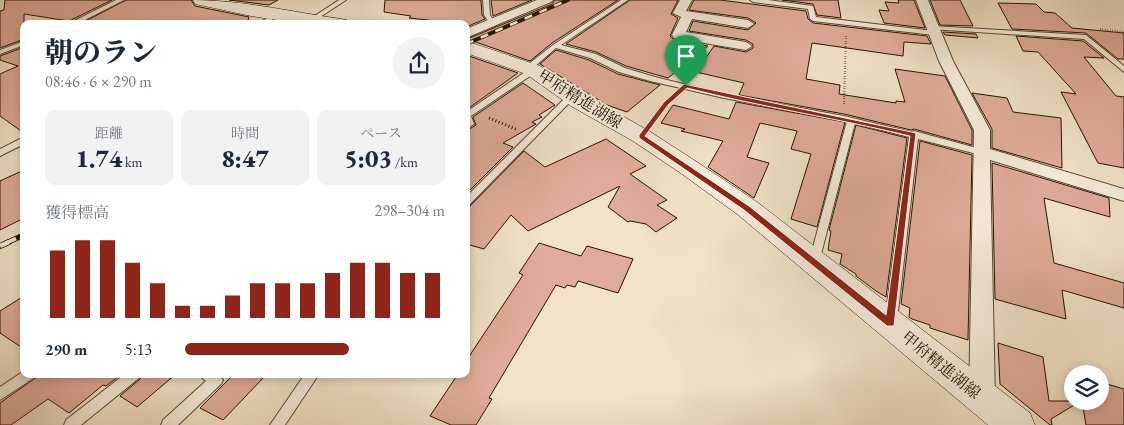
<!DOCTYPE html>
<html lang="ja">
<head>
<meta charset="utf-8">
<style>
  body { margin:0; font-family:"EB Garamond","Noto Serif JP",serif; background:#f2f2f3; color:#1f2937; height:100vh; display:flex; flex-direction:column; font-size:19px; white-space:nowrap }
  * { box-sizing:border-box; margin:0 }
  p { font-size:16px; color:#747a83 }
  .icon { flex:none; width:28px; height:28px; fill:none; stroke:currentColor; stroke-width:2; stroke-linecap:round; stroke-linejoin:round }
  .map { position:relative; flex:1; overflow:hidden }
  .panel { position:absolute; left:20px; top:20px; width:450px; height:358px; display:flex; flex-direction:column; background:#fff; border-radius:10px; box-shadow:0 2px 8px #0003 }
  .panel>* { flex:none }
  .tools { position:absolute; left:1064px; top:365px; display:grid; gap:10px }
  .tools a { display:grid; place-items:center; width:45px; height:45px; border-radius:50%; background:#fff; box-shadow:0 2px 8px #0003; font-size:25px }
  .pin { position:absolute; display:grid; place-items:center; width:42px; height:42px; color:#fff; margin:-51px -21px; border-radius:50% 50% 50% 0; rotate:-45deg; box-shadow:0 0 5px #0007 }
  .pin .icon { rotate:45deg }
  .round { display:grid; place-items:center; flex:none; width:52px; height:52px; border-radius:26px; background:#f2f2f3 }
  .headline { display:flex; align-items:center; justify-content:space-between; height:85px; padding:0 25px }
  h1 { font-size:28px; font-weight:800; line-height:38px }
  .metrics { display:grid; grid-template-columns:repeat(3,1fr); gap:8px; height:85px; padding:5px 25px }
  .metrics div { display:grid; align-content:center; border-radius:10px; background:#f2f2f3; text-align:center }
  .metrics b { font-size:25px; font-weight:800 }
  .metrics small { font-size:14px; font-weight:400 }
  .metrics p { font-size:14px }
  .chart { height:140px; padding:10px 25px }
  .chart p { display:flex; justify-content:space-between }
  .chart svg { width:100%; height:90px; margin-top:5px; stroke:#8f2418; stroke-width:6 }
  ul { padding:0 25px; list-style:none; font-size:16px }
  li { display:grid; grid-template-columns:80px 60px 1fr; align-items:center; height:38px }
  li i { height:12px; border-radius:6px; background:#8f2418 }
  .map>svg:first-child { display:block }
</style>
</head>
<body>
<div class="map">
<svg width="1124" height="425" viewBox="0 0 1124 425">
  <rect width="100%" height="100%" fill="#f1e2c8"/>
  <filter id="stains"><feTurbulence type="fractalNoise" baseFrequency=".004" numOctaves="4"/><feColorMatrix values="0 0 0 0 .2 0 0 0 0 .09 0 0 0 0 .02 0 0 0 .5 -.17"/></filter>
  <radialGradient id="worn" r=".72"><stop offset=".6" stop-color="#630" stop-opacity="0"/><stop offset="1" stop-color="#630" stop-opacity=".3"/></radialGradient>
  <path fill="#e0ac9a" stroke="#251400" d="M 5,0 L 112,0 L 69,21 L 24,14 L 24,39 L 0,48 L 0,11 L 4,10 Z
    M 126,0 L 191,0 L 195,6 L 249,17 L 247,24 L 82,23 Z
    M 229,0 L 278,0 L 269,5 Z
    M 385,0 L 481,0 L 482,15 L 485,19 L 466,27 L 466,24 L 409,18 L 411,16 L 384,12 Z
    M 491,0 L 532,0 L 493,16 Z
    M 555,0 L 618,0 L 552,43 L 530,61 L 467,39 L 552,4 Z
    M 630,0 L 678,0 L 671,14 L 678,18 L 670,36 L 674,40 L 708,46 L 668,78 L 626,66 L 596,52 L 566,44 Z
    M 694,0 L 720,0 L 806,11 L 808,19 L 813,23 L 927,36 L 931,44 L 904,42 L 903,56 L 812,43 L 806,79 L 840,85 L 839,94 L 896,103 L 896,101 L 905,102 L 895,69 L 945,76 L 972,130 L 972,145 L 914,129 L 911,130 L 844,114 L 739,95 L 744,83 L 696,72 L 714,46 L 746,52 L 753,48 L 753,44 L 746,40 L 689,31 L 693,21 L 748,30 L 756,23 L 748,18 L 689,10 Z
    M 782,0 L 838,0 L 841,18 L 817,15 L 813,4 Z
    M 898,0 L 914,0 L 925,28 L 884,23 L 879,10 L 889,11 L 885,2 L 899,3 Z
    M 930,0 L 960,0 L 973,26 L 940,25 Z
    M 998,3 L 1036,4 L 1044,12 L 1055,13 L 1072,28 L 1124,33 L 1124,59 L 1118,59 L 1086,33 L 1012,29 Z
    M 943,32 L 976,34 L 978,38 L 945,35 Z
    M 1016,36 L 1083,41 L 1104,58 L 1084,57 L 1116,96 L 1124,97 L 1124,168 L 1098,163 L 1061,92 L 1076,94 L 1038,52 L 1023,51 Z
    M 24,47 L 24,133 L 0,116 L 0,74 L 18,66 L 0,60 L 0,56 Z
    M 556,50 L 589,60 L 618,74 L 660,85 L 627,112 L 607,105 L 540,64 Z
    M 466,55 L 518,73 L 466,110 Z
    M 523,83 L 555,105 L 539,115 L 542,117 L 532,122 L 536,124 L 503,143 L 513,147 L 466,194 L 466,131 L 476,125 L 473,117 Z
    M 972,93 L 1007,98 L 1013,112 L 1061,118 L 1062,168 L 992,148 L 992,129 Z
    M 736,102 L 845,122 L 817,227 L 791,219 L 811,154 L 791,149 L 797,131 L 760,123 L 747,157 L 769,163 L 754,198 L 708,167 L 723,141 L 681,131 L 685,129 L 661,123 L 673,105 L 729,119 Z
    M 856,125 L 907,138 L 886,297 L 876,291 L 856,276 L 856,274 L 840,264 L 842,254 L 828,250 L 831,231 L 829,230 Z
    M 606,139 L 646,166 L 630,174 L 667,200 L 657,205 L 677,218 L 656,232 L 646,224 L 630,221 L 628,222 L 608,207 L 620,186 L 528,231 L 511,215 L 484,249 L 466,244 L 466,208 L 470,206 L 524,151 L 545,167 Z
    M 920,141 L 972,155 L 968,340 L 930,328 L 930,325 L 912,319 L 909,317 L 910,308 L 901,304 Z
    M 992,163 L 1109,198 L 1110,217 L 1044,198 L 1054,263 L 1124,283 L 1124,308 L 1062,290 L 1066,319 L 995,299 Z
    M 24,170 L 24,218 L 0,230 L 0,181 Z
    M 539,243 L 581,256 L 587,246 L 633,259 L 618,293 L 578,281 L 575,287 L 567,285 L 565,288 L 556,285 L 489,398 L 492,399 L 476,425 L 451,425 L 430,416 L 458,374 L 466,374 L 466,361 L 523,275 L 519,273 Z
    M 24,296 L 24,349 L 0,333 L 0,311 Z
    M 998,343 L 1043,357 L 1049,401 L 1081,401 L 1051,419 L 1052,425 L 1050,425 L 1000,384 Z
    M 41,374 L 122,374 L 106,386 L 103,385 L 69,413 L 48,399 L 11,425 L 0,425 L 0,403 Z
    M 143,374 L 176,374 L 137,407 L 120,396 L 140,379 Z
    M 234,374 L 267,374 L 223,420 L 200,408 Z
    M 1100,382 L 1124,389 L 1124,425 L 1086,425 L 1082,401 L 1100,401 Z"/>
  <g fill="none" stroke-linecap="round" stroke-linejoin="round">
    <g stroke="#584832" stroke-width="2">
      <path id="lane" d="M 116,0 L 124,0 L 77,24 L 68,24 Z
        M 339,0 L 346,0 L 314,21 L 310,21 L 310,19 Z
        M 483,0 L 489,0 L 490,15 L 495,23 L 494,24 L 490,24 L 484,15 Z
        M 621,0 L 628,0 L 561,45 L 596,54 L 625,68 L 655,77 L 724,94 L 844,116 L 911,132 L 914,131 L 984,150 L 985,152 L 984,154 L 981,155 L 918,139 L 897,320 L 895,323 L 891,325 L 887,323 L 885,320 L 909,137 L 855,123 L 819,262 L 818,265 L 810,265 L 809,262 L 847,121 L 724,98 L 650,81 L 619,72 L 590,58 L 556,48 L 533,68 L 537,70 L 536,72 L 471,116 L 474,124 L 466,129 L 466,112 L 528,70 L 525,68 L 526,66 L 553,45 Z
        M 750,0 L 768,0 L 813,6 L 816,17 L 934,31 L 937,33 L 934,35 L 813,21 L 810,19 L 808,9 L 753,2 Z
        M 273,14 L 278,15 L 266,24 L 258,24 Z
        M 932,26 L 1086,35 L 1124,66 L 1124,72 L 1084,39 L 930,29 L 929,28 Z
        M 24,41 L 24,45 L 0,54 L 0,50 Z
        M 569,94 L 575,94 L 576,96 L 469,205 L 466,206 L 466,197 Z
        M 24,137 L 24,144 L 0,156 L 0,149 Z
        M 24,371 L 24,374 L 35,374 L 34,378 L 0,400 L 0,387 Z
        M 125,374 L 141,374 L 139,378 L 81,425 L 64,425 L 66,420 Z
        M 201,374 L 217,374 L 223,380 L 221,384 L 178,425 L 161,425 L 163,420 L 206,381 L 202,378 Z
        M 305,374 L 319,374 L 285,425 L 270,425 Z"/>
    </g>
    <g stroke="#584832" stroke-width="2">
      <path id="street" d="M 537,0 L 553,0 L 551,2 L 466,38 L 466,29 Z
        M 680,0 L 692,0 L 686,11 L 748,20 L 754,24 L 748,28 L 692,19 L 686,32 L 746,42 L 752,46 L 746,50 L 674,38 L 672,35 L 681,17 L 673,13 Z
        M 916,0 L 928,0 L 953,61 L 990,130 L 990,149 L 1124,189 L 1124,201 L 990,160 L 995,399 L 991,407 L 982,410 L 973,407 L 969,399 L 974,130 L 939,61 Z"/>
    </g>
    <g stroke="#251400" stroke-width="1">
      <path id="secondary" d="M 193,0 C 242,0 292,12 341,19 L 347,20 L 350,24 L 303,24 L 251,16 L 195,4 Z
        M 466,41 L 540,66 L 587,96 L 649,131 L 700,164 L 757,202 L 1030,413 L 1035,425 L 988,425 L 737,214 L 682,174 L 633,141 L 571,106 L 526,74 L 466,53 Z"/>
    </g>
    <path stroke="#251400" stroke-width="2" stroke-dasharray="0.5 2" stroke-linecap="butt" d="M 1100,29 L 1124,32
      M 844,104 L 846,35
      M 667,105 L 673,98"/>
    <path stroke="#251400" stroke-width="3" stroke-dasharray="1 2.5" stroke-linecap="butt" d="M 489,118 L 518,130
      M 654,119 L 668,104"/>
    <use href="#lane" fill="#f6ecdb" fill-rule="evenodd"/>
    <use href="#street" fill="#f6ecdb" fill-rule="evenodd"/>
    <use href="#secondary" fill="#f6ecdb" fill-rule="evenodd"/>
    <g stroke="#251400" stroke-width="4">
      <path id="rail-far2" d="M 466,44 L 568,0"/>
    </g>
    <g stroke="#251400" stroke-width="5.5">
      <path id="rail-far1" d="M 6,243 L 24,235"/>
    </g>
    <g stroke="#251400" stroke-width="6">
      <path id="rail" d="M 0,246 L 9,242"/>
    </g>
    <use href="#rail-far2" stroke="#f6ecdb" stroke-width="2.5" stroke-dasharray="8" stroke-linecap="butt"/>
    <use href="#rail-far1" stroke="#f6ecdb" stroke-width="4" stroke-dasharray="11" stroke-linecap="butt"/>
    <use href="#rail" stroke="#f6ecdb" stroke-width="4.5" stroke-dasharray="14" stroke-linecap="butt"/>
  </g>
  <path fill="#8f2418" stroke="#fff" fill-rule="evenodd" d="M 684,84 L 916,133 L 894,326 L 887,326 L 744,210 L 639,138 L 639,135 L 664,102 ZM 687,88 C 761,107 836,118 910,136 L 886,315 L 749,206 L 645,136 L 668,105 Z"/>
  <g text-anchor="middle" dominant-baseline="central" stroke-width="4" stroke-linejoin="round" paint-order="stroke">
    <g font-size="16" fill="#251400" stroke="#f6ecdb">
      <text transform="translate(580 99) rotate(32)">甲府精進湖線</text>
      <text transform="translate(941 365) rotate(39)">甲府精進湖線</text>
    </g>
  </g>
  <rect width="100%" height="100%" filter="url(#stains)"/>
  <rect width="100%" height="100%" fill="url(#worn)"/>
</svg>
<div class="tools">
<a><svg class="icon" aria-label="layers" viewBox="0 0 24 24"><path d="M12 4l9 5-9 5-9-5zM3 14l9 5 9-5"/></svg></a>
</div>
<div class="pin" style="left:686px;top:86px;background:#1e9e55"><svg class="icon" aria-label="arrive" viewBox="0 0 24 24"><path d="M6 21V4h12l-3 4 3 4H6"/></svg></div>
<section class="panel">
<div class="headline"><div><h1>朝のラン</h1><p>08:46 · 6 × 290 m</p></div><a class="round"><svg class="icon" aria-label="share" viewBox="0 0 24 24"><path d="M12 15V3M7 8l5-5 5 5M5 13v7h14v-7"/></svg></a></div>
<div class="metrics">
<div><p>距離</p><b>1.74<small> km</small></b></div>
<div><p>時間</p><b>8:47</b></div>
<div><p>ペース</p><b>5:03<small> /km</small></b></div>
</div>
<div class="chart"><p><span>獲得標高</span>298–304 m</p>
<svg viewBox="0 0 160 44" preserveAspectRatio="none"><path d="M5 44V11M15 44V6M25 44V6M35 44V17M45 44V27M55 44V38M65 44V38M75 44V33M85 44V27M95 44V27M105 44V27M115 44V22M125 44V17M135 44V17M145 44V22M155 44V22"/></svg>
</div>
<ul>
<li><b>290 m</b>5:13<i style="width:63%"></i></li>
</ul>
</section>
</div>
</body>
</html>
